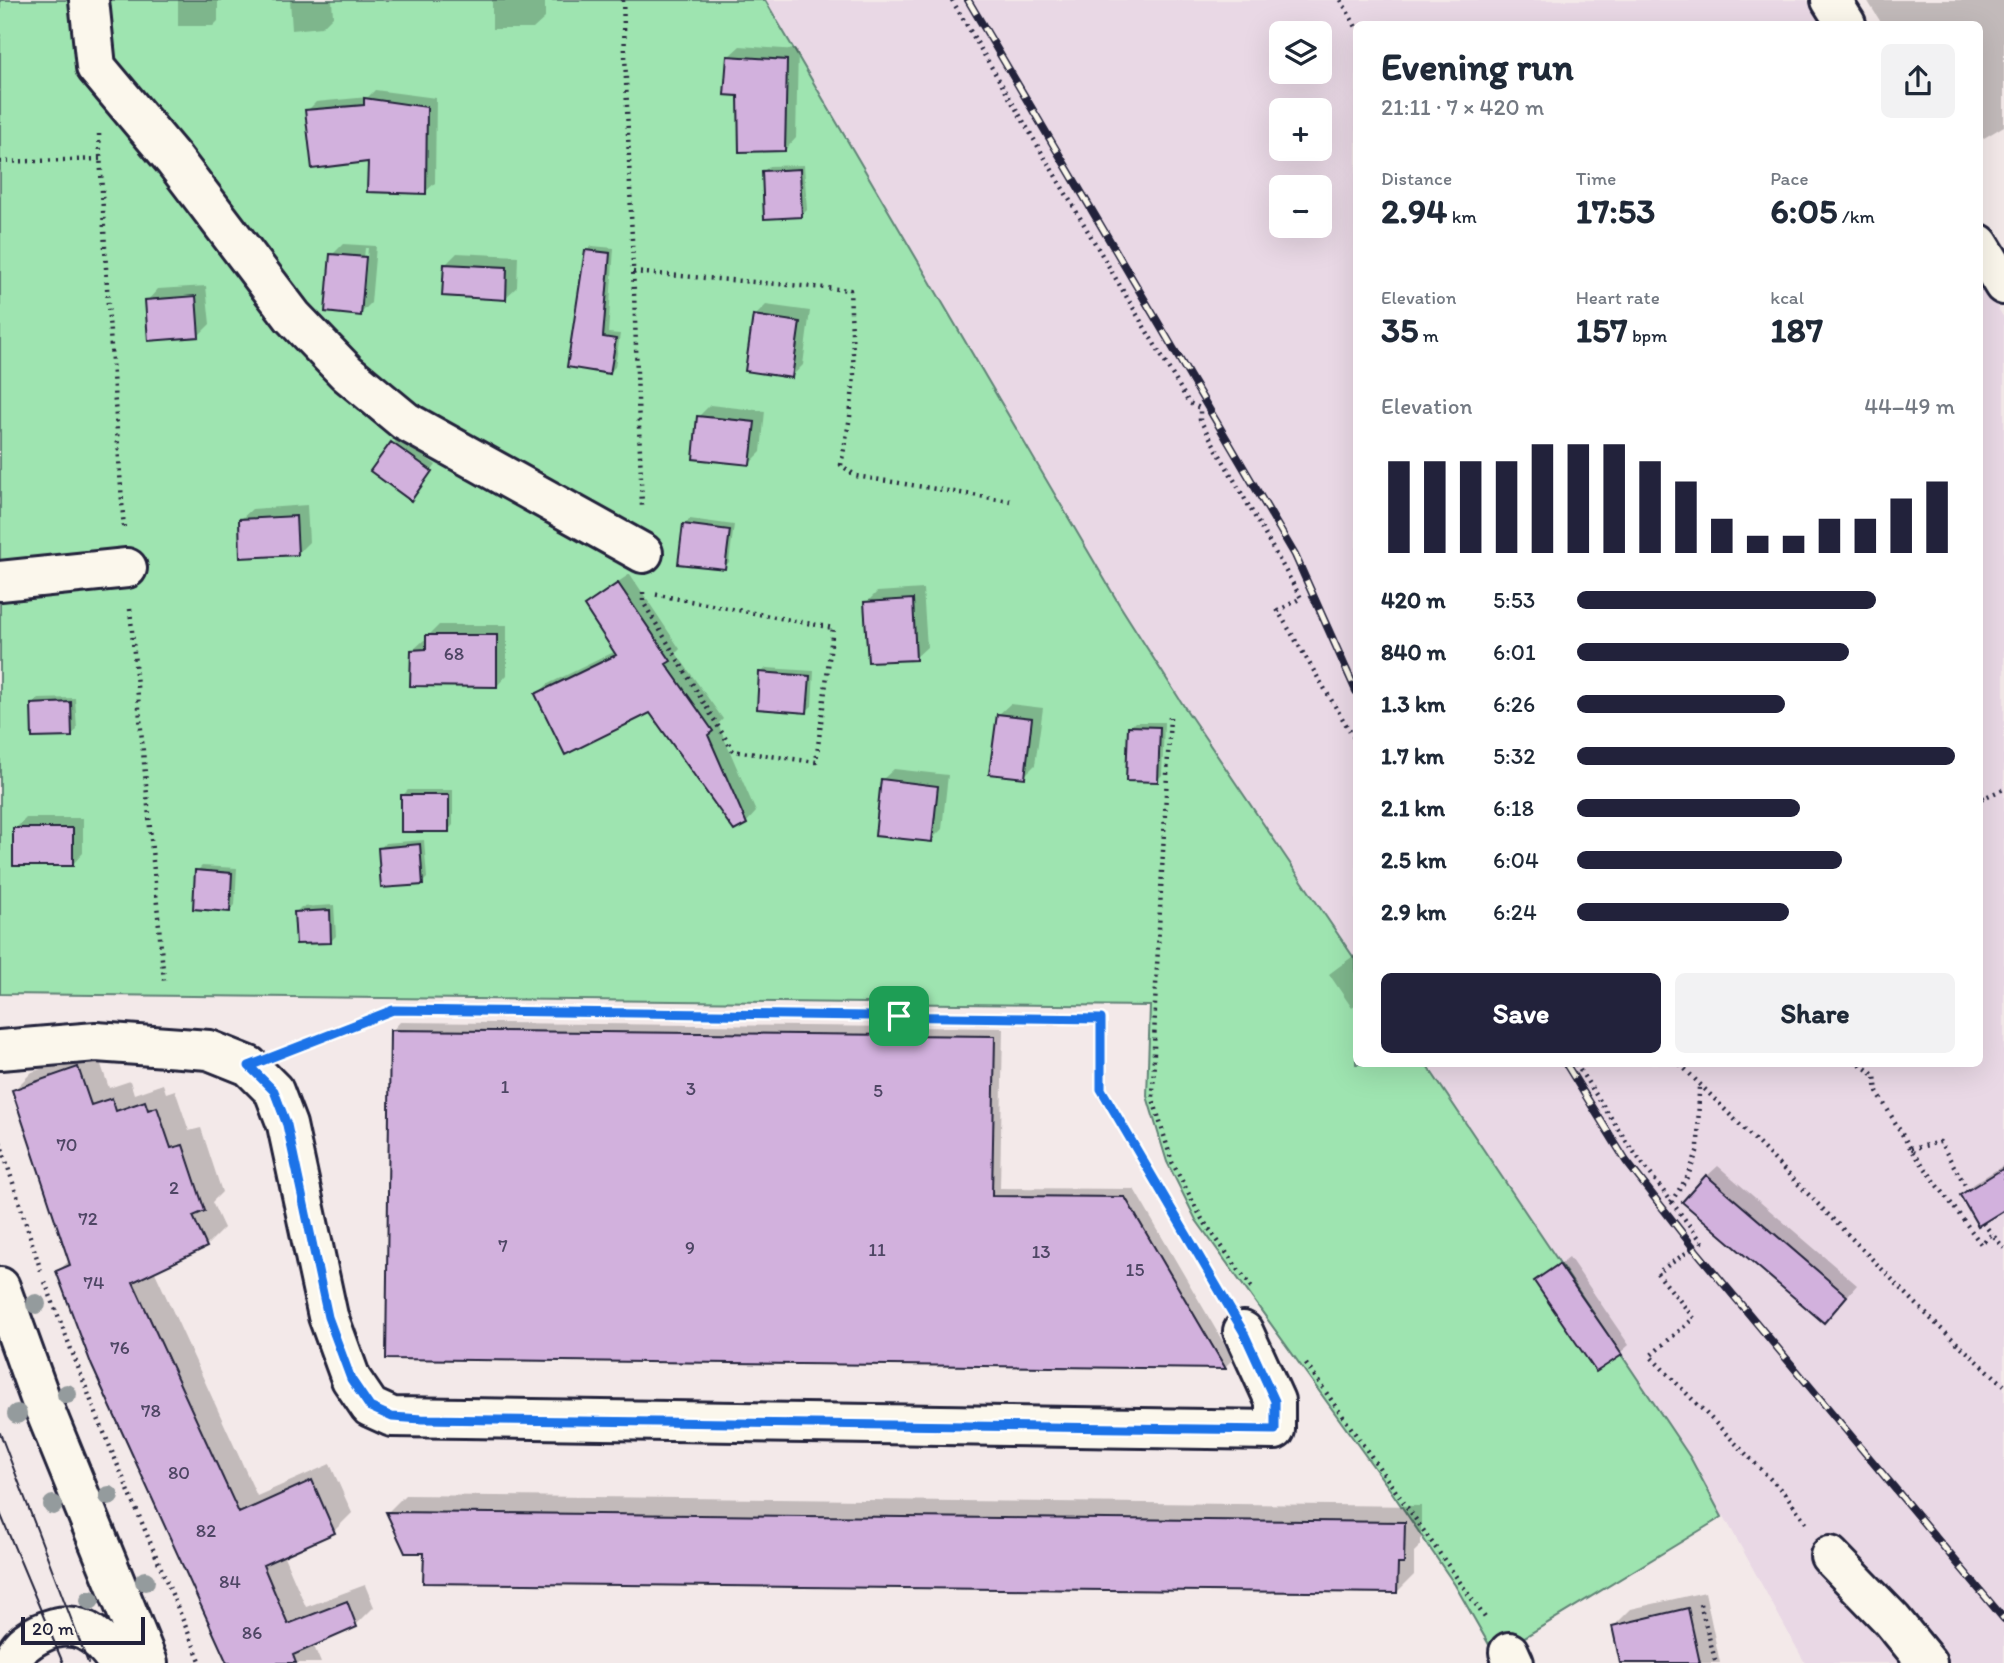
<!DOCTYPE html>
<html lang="en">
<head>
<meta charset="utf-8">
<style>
  body { margin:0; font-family:Itim,sans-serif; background:#f2f2f3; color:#1f2937; height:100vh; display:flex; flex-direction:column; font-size:26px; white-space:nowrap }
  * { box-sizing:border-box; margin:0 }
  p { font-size:23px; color:#747a83 }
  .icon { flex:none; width:38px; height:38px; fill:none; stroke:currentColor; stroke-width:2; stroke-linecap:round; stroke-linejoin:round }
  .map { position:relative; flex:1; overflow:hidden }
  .drawer { position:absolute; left:1353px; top:21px; width:630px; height:1046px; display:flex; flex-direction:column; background:#fff; border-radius:10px; box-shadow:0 7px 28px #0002 }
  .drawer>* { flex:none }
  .tools { position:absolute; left:1269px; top:21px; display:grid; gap:14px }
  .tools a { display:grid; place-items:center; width:63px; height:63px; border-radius:10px; background:#fff; box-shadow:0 7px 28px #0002; font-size:35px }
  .scale { position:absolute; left:21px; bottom:18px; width:124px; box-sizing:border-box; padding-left:7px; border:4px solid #22223b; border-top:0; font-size:19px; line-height:24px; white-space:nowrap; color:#22223b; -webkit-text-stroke:5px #fbf7ec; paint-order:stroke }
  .pin { position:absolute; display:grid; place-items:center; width:60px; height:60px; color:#fff; margin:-30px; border-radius:14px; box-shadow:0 4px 10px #0006 }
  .round { display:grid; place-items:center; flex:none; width:74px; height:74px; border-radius:10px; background:#f2f2f3 }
  .head { display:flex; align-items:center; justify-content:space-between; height:119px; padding:0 28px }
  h1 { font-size:38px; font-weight:700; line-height:52px }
  .figures { display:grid; grid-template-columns:repeat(3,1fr); gap:10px; height:119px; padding:7px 28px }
  .figures div { display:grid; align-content:center }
  .figures b { font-size:35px; font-weight:700 }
  .figures small { font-size:19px; font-weight:400 }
  .figures p { font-size:19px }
  .chart { height:196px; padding:14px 28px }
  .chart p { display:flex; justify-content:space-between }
  .chart svg { width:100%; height:126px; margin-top:7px; stroke:#22223b; stroke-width:6 }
  .button { display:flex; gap:14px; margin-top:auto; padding:14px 28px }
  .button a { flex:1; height:80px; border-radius:10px; background:#22223b; color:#fff; font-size:28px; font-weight:700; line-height:80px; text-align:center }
  .button a+a { background:#f2f2f3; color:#1f2937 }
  ul { padding:0 28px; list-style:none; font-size:23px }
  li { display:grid; grid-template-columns:112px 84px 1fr; align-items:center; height:52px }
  li i { height:18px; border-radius:9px; background:#22223b }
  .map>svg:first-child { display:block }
</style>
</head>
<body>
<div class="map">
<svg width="2004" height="1663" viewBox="0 0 2004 1663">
  <rect width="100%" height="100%" fill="#f3e9e9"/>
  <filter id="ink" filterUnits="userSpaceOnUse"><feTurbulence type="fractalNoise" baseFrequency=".0143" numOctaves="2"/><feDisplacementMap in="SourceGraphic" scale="14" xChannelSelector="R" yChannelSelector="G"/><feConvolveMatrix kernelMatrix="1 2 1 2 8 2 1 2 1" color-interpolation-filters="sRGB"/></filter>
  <g filter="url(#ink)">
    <path fill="#e9d8e5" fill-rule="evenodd" d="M 765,0 L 1807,0 L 1822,24 L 1356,24 L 1356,961 L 1187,711 L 1119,604 ZM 1281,33 L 1320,33 L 1320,72 L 1281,72 ZM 1281,110 L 1320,110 L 1320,149 L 1281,149 ZM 1281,187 L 1320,187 L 1320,226 L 1281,226 Z
      M 1979,278 L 2004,318 L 2004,1663 L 1805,1663 L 1724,1516 L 1722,1517 L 1690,1457 L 1426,1064 L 1979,1064 Z"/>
    <path fill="#9ee4b0" stroke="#608376" stroke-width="2" d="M 0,0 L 765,0 L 1119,604 L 1187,711 L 1356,961 L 1356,1064 L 1426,1064 L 1690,1457 L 1722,1517 L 1495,1655 L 1455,1585 L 1391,1491 L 1196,1220 L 1167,1162 L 1147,1096 L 1150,1006 L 0,994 Z"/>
    <path fill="#0003" fill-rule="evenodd" d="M 178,0 L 218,0 L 218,21 L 213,26 L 178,26 Z
      M 290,0 L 332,0 L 333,16 L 322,27 L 292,30 Z
      M 492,0 L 545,0 L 545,18 L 533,29 L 492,29 Z
      M 1867,0 L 2004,0 L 2004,126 L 1979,141 L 1979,24 L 1882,24 Z
      M 740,46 L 798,50 L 796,138 L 785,150 L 740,94 L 728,57 Z
      M 375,90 L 436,98 L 435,183 L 425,192 L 369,160 L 307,111 L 316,102 L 368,97 Z
      M 804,165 L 807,210 L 802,215 L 763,172 L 769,166 Z
      M 343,244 L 376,246 L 371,303 L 360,314 L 332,255 ZM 365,248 L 368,248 L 363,304 L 360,304 Z
      M 592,246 L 614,248 L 608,333 L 620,334 L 615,367 L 610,372 L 586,251 Z
      M 457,253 L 518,256 L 517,287 L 505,298 L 445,265 Z
      M 206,286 L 210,324 L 199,335 L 147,301 L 158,289 Z
      M 766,305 L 810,311 L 803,365 L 792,376 L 755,316 Z
      M 710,405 L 765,411 L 761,452 L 750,463 L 698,417 Z
      M 398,438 L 436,465 L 416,493 L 372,471 Z
      M 307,505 L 309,542 L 298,553 L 240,520 L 252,509 Z
      M 690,519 L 734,525 L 729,562 L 724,567 L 684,525 Z
      M 630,574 L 680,649 L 676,653 L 723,719 L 718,724 L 756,812 L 746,823 L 650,711 L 537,695 L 548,684 L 616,651 L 586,607 L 597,596 Z
      M 923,589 L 927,647 L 915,658 L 866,603 L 877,592 Z
      M 439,625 L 507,625 L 507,675 L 497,686 L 413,650 L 424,640 L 428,639 L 428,636 Z
      M 766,668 L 814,671 L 812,706 L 806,711 L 761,673 Z
      M 75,698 L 77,730 L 71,735 L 33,704 L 38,699 Z
      M 1010,704 L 1043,708 L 1035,765 L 1024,776 L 998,715 Z
      M 1135,722 L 1164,722 L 1162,775 L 1157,780 L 1130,727 Z
      M 894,769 L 948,775 L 942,829 L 931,840 L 882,780 Z
      M 408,790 L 453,790 L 453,825 L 448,830 L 402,796 Z
      M 26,818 L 83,818 L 83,853 L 72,865 L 15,829 Z
      M 424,840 L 427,878 L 422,883 L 380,849 L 385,843 Z
      M 202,866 L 237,868 L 235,905 L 230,910 L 197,871 Z
      M 334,905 L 336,936 L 331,941 L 296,912 L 301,907 Z
      M 1356,954 L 1356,1005 L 1352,1008 L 1329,974 Z
      M 400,1022 L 1003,1028 L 1000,1188 L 1134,1189 L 1233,1359 L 1225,1367 L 388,1357 L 392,1031 Z
      M 96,1050 L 109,1088 L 130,1081 L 134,1094 L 163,1084 L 166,1093 L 175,1090 L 189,1131 L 201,1128 L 222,1192 L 212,1202 L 224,1228 L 206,1246 L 154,1270 L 257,1496 L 330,1464 L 352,1513 L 334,1531 L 283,1554 L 306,1607 L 365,1585 L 374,1607 L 356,1625 L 313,1644 L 321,1663 L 229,1663 L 58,1271 L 70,1260 L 14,1090 L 32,1072 Z
      M 2004,1165 L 2004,1208 L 1962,1195 L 1973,1184 Z
      M 1718,1166 L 1857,1285 L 1835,1310 L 1707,1176 Z
      M 1569,1257 L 1629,1345 L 1620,1353 L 1536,1282 Z
      M 405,1495 L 1421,1506 L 1421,1545 L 1414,1552 L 1414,1575 L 1397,1592 L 406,1551 L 388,1512 Z
      M 1705,1592 L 1720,1663 L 1622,1663 L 1614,1626 L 1631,1609 Z"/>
    <path fill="#d2b1dd" stroke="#22223b" stroke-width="2" d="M 727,56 L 787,60 L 785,151 L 739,152 L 738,96 L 724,95 Z
      M 364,98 L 427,107 L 426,194 L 367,192 L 368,162 L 312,169 L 305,110 L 364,105 Z
      M 800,169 L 802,217 L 764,219 L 762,171 Z
      M 585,250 L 610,253 L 603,337 L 616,339 L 610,374 L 567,367 Z
      M 330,254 L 366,257 L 361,316 L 325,312 Z
      M 444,264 L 507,267 L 506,300 L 442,296 Z
      M 196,296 L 199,337 L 148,341 L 145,300 Z
      M 753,315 L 800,322 L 792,378 L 745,371 Z
      M 697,416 L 755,422 L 750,465 L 693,459 Z
      M 391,442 L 432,471 L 411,501 L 370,471 Z
      M 296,516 L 298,555 L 240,558 L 239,519 Z
      M 683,524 L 730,530 L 725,569 L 678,564 Z
      M 618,583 L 671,661 L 666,664 L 713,731 L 708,735 L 747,824 L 734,831 L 650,713 L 565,755 L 535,694 L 616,655 L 584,606 Z
      M 913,599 L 916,660 L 868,662 L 864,602 Z
      M 426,635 L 497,635 L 497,687 L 410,686 L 411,650 L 426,649 Z
      M 759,672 L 810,676 L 807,713 L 757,709 Z
      M 71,702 L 72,737 L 32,738 L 31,704 Z
      M 997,714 L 1032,718 L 1025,778 L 989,774 Z
      M 1128,726 L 1160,727 L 1158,782 L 1126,781 Z
      M 881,779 L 938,786 L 932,842 L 875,836 Z
      M 401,795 L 449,795 L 449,832 L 401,832 Z
      M 13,828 L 73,828 L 73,866 L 13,866 Z
      M 420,844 L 423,885 L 381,888 L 378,848 Z
      M 195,870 L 232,873 L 230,912 L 193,909 Z
      M 330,910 L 331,943 L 296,944 L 294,912 Z
      M 390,1030 L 995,1036 L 992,1196 L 1125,1197 L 1226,1369 L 386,1359 Z
      M 78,1067 L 91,1105 L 112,1098 L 116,1111 L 145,1101 L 148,1110 L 157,1107 L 171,1148 L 183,1145 L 205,1211 L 193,1216 L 207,1247 L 133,1282 L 239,1513 L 312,1480 L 335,1533 L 263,1565 L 288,1624 L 347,1601 L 357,1627 L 293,1655 L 296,1663 L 227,1663 L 92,1366 L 56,1271 L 70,1265 L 12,1090 Z
      M 2004,1168 L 2004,1210 L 1978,1226 L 1960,1195 Z
      M 1706,1175 L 1847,1296 L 1824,1323 L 1682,1202 Z
      M 1559,1264 L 1622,1355 L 1596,1372 L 1534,1281 Z
      M 386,1512 L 1405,1522 L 1404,1564 L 1398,1564 L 1397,1593 L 423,1583 L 424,1553 L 405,1553 Z
      M 1688,1608 L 1700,1663 L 1620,1663 L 1612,1626 Z"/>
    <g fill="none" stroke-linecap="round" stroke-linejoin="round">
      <g stroke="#22223b" stroke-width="44">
        <path id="minor" d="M 89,0 L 96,67 L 174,160 L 293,317 L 347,373 L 405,421 L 643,553
          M 1831,0 L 1846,24
          M 1979,244 L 2004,285
          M 0,581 L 127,568
          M 0,1050 L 96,1042 L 209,1050 L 249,1066 L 274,1091 L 287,1125 L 328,1316 L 351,1379 L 370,1407 L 392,1417 L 1275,1430 L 1275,1401 L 1243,1331
          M 1830,1556 L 1892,1620 L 1927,1663
          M 1509,1652 L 1514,1663"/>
      </g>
      <g stroke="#22223b" stroke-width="44">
        <path id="major" d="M 0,1287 L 40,1398 L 148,1663
          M 12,1663 C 17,1647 27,1640 41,1633 C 76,1616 99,1634 118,1663"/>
      </g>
      <path stroke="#22223b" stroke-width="4.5" stroke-dasharray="2 5" stroke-linecap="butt" d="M 623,0 L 642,506
        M 952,0 L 1189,403 L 1200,408 L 1200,420 L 1301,598 L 1278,611 L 1356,741
        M 1341,0 L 1356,27
        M 99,134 L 108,305 L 124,530
        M 0,162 L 100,159
        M 633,272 L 850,290 L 854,376 L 850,417 L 841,465 L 856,476 L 1010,501
        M 643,592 L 643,602 L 733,751 L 816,762 L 833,628 L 653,594
        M 130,609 L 164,981
        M 1170,717 L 1155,1005 L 1153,1099 L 1172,1162 L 1202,1219 L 1254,1291
        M 1979,790 L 1983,798 L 2004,789
        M 289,1051 L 393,1009 L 1101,1019 L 1101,1089 L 1223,1298
        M 1576,1064 L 1630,1147 L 1702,1242 L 1657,1273 L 1694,1318 L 1650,1356 L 1787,1496 L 1807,1524
        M 1680,1064 L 1937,1325 L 2004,1385
        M 1860,1064 L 1875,1076 L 1877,1092 L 1911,1149 L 1981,1244 L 1992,1234 L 2004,1248
        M 0,1142 L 42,1274
        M 1911,1149 L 1940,1142 L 1968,1190
        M 1671,1202 L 1688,1176 L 1698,1149 L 1699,1084
        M 1983,1223 L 1992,1234
        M 45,1282 L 97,1416 L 201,1663
        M 1306,1364 L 1486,1619
        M 1700,1604 L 1716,1663"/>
      <use href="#minor" stroke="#fbf7ec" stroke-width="38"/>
      <use href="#major" stroke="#fbf7ec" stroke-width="38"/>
      <path stroke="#22223b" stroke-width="2" d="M 0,1433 L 88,1663
        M 0,1513 L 63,1663"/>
      <g stroke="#22223b" stroke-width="8">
        <path id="rail" d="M 968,0 L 1295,555 L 1356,691
          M 1566,1064 L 1626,1161 L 1693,1247 L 2004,1619"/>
      </g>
      <use href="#rail" stroke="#fbf7ec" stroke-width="5" stroke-dasharray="16" stroke-linecap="butt"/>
    </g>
    <g fill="#949b9d">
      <circle cx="36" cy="1304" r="10"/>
      <circle cx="67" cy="1394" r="10"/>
      <circle cx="17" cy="1414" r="10"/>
      <circle cx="109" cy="1496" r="10"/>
      <circle cx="53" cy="1505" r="10"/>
      <circle cx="145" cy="1581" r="10"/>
      <circle cx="90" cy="1600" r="10"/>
    </g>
  </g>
  <g fill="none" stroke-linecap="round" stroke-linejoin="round" filter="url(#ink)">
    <g stroke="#fff" stroke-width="14">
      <path id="route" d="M 393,1010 L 1101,1019 L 1101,1089 L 1243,1331 L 1275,1401 L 1275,1430 L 422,1419 L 392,1417 L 370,1407 L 351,1379 L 328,1317 L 287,1125 L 274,1091 L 249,1066 Z"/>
    </g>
    <use href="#route" stroke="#1a73e8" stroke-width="9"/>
  </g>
  <g text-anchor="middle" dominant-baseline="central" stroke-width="5" stroke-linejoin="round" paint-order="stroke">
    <g font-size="19" fill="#4e4664">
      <text x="454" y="653">68</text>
      <text x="505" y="1086">1</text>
      <text x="691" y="1088">3</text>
      <text x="878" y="1090">5</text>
      <text x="67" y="1144">70</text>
      <text x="174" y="1187">2</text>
      <text x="88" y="1218">72</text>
      <text x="503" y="1245">7</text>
      <text x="690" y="1247">9</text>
      <text x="877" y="1249">11</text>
      <text x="1041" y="1251">13</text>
      <text x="1135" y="1269">15</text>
      <text x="94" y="1282">74</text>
      <text x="120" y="1347">76</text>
      <text x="151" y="1410">78</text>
      <text x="179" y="1472">80</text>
      <text x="206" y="1530">82</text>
      <text x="230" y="1581">84</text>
      <text x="252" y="1632">86</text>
    </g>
  </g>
</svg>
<div class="tools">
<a><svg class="icon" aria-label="layers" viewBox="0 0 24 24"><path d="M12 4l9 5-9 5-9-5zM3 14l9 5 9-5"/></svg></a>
<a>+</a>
<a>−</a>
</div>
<div class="scale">20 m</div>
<div class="pin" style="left:899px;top:1016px;background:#1e9e55"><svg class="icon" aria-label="arrive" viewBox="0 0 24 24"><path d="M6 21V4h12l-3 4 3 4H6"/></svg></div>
<section class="drawer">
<div class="head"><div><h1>Evening run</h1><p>21:11 · 7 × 420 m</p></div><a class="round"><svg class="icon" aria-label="share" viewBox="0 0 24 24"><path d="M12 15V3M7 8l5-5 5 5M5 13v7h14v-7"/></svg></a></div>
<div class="figures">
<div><p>Distance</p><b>2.94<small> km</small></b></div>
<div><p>Time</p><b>17:53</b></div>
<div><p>Pace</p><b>6:05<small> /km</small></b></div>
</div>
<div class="figures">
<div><p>Elevation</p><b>35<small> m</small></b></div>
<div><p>Heart rate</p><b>157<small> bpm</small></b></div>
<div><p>kcal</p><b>187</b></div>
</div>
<div class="chart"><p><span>Elevation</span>44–49 m</p>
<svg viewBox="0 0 160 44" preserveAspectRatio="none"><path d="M5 44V12M15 44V12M25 44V12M35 44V12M45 44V6M55 44V6M65 44V6M75 44V12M85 44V19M95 44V32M105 44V38M115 44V38M125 44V32M135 44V32M145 44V25M155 44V19"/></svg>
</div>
<ul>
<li><b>420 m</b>5:53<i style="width:79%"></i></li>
<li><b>840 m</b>6:01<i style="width:72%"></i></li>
<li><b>1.3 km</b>6:26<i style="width:55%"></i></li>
<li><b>1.7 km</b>5:32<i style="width:100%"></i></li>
<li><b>2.1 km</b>6:18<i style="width:59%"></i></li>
<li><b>2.5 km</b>6:04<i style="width:70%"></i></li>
<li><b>2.9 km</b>6:24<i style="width:56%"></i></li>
</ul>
<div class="button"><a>Save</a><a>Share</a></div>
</section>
</div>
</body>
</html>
